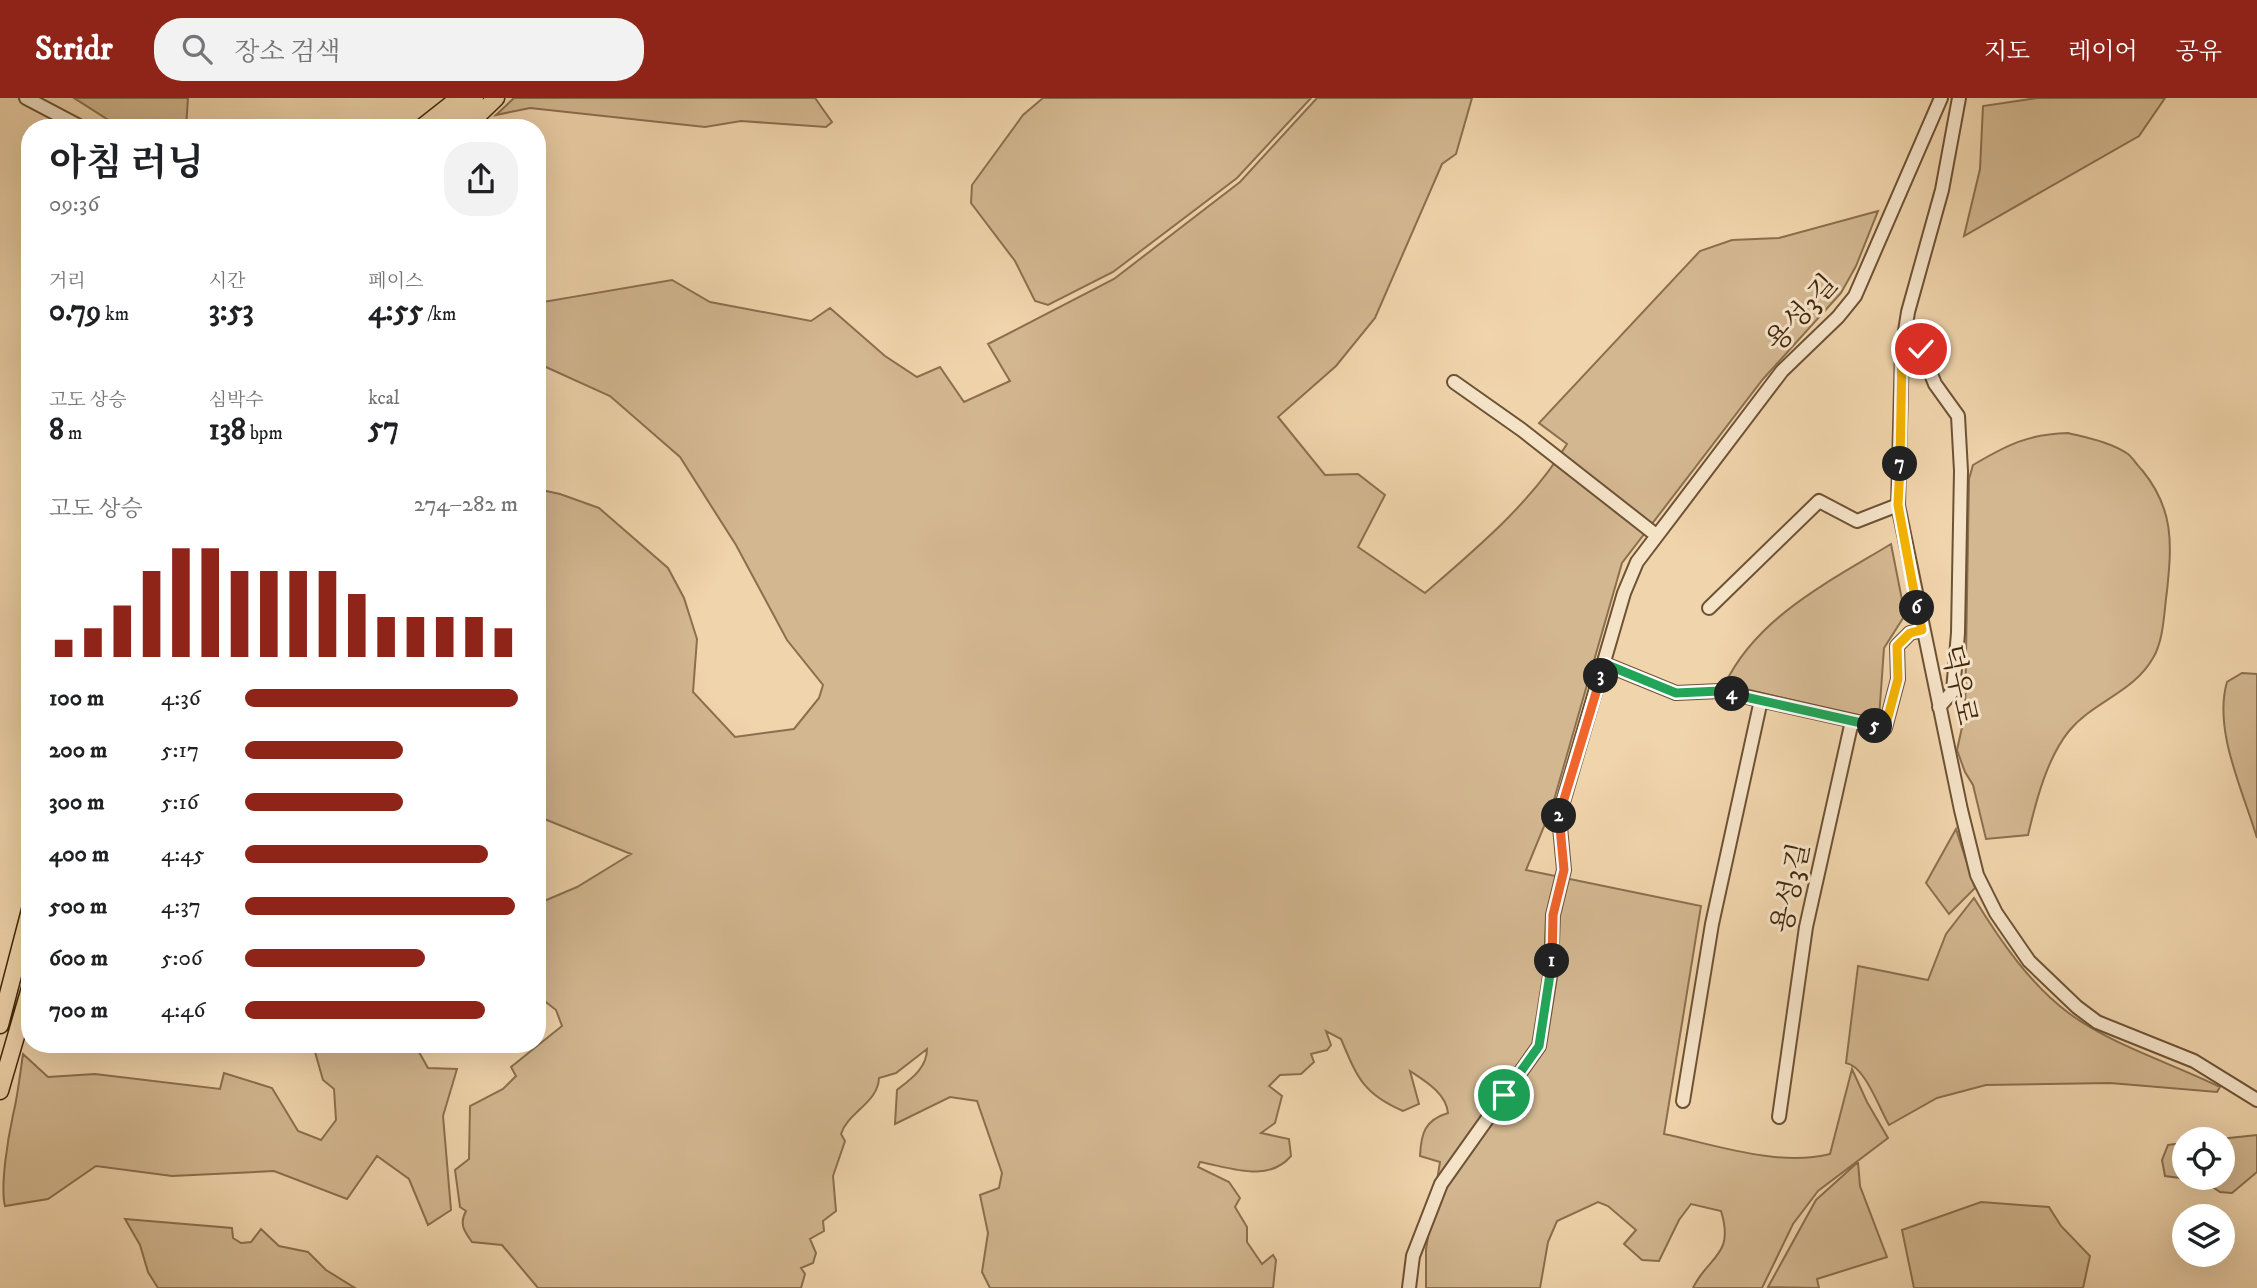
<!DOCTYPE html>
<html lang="ko">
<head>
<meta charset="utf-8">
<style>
  body { margin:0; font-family:"IM FELL DW Pica","Noto Serif KR",serif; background:#f2f2f2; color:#202124; height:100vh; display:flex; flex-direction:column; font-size:26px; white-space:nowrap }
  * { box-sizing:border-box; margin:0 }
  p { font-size:23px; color:#757577 }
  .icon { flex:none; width:38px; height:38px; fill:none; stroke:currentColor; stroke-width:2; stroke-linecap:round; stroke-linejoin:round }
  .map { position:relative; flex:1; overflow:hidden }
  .details { position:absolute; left:21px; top:21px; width:525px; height:934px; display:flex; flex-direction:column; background:#fff; border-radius:28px; box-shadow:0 7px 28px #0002 }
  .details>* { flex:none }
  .controls { position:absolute; left:2172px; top:1029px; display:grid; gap:14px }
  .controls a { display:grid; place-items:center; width:63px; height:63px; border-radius:50%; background:#fff; box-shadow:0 7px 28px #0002; font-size:35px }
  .pin { position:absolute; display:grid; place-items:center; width:60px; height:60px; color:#fff; margin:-30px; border:4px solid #fff; border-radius:50%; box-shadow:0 2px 7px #0007 }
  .km { position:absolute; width:35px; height:35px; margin:-18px; border-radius:50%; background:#222; color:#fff; font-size:19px; line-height:35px; text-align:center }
  .round { display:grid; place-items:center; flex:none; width:74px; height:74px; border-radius:28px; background:#f2f2f2 }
  .summary { display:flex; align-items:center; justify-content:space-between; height:119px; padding:0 28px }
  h1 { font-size:38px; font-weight:700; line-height:52px }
  .stats { display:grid; grid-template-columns:repeat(3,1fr); gap:10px; height:119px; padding:7px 28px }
  .stats div { display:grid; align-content:center }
  .stats b { font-size:30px; font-weight:700 }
  .stats small { font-size:19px; font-weight:400 }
  .stats p { font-size:19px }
  .chart { height:196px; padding:14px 28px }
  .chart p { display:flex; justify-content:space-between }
  .chart svg { width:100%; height:126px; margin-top:7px; stroke:#8f2418; stroke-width:6 }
  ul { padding:0 28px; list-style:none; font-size:23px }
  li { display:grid; grid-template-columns:112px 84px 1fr; align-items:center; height:52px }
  li i { height:18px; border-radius:9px; background:#8f2418 }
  header { display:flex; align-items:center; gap:42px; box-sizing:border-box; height:98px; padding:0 35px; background:#8f2418; color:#fff }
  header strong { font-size:33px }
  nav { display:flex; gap:38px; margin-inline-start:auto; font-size:24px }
  .search { width:490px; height:63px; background:#f2f2f2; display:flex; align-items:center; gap:18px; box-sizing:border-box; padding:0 24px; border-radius:28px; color:#757577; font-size:26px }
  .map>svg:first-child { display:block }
</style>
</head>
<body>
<header>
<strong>Stridr</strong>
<div class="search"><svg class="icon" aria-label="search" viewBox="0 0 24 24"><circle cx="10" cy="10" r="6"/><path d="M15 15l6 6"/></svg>장소 검색</div>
<nav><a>지도</a><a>레이어</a><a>공유</a></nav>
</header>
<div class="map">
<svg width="2257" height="1190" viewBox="0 0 2257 1190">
  <rect width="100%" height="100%" fill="#f0d4ab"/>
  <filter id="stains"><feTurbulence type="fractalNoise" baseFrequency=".00286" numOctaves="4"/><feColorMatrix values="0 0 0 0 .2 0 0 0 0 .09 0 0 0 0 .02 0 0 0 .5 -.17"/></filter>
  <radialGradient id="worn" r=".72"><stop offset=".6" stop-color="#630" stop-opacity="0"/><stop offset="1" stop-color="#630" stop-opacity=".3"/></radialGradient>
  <path fill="#d3b790" stroke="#8b6f4e" stroke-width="2" d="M 74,0 L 188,0 L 186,30 L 121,30 Z
    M 514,0 L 815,0 L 832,24 L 826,29 L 741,23 L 705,29 L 530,10 L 496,17 Z
    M 1043,0 L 1311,0 L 1237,80 L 1113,174 L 1048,207 L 1035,203 L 1015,163 L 971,105 L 972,87 L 1023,17 Z
    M 1317,0 L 1472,0 L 1456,56 L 1442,66 L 1375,220 L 1336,268 L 1278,319 L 1325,377 L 1358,376 L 1385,397 L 1358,449 L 1425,495 C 1477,450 1531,405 1567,346 L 1539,325 L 1700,153 L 1732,142 L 1779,140 L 1878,113 L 1856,168 L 1841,195 L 1763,281 L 1622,465 L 1552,709 L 1526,772 L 1701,808 L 1664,1036 C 1716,1047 1778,1069 1830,1056 L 1852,971 L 1867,1004 L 1888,1040 L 1818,1093 L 1793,1126 L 1762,1190 L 1693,1190 C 1708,1158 1735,1158 1721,1113 L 1691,1106 L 1679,1122 L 1659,1163 L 1642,1162 L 1624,1146 L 1636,1132 L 1608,1108 L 1598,1104 L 1557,1123 L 1548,1144 L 1540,1190 L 1426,1190 L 1426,1151 L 1440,1064 L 1420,1058 C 1421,1035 1425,1022 1448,1015 C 1446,995 1425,983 1410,973 L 1419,1006 L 1403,1013 C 1363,996 1357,979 1341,941 L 1326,933 L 1331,947 L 1327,952 L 1311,956 L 1314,964 L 1301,976 L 1280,977 L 1269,988 L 1282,998 L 1275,1025 L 1261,1035 L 1289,1041 L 1291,1058 C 1268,1085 1232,1070 1200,1064 L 1198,1069 L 1229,1084 L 1240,1100 L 1235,1109 L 1247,1129 L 1247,1144 L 1262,1166 L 1273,1157 L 1276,1162 L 1273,1190 L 990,1190 L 982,1174 L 988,1135 L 980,1097 L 999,1090 L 1002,1075 L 977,1003 L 950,999 L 895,1026 L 897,992 C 911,981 927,970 927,951 L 896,975 L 879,980 C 878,1005 848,1014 841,1036 L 845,1043 L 833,1078 L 836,1113 L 823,1123 L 824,1133 L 810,1141 L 816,1155 L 813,1165 L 801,1170 L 805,1176 L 801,1190 L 538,1190 L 502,1147 L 472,1144 C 464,1133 459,1126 466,1113 L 460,1109 L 455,1072 L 469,1061 L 470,1008 L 503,991 L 516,978 L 511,969 L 562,928 L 556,912 L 537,897 L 537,806 L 577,789 L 631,756 L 537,718 L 537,391 L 560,396 L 599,410 L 668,470 L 684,500 L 697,541 L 693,594 L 735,639 L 794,631 L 819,600 L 823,587 L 787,542 L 736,447 L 680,359 L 610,298 L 537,265 L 537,205 L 672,182 L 710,204 L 811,223 L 830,210 L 885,258 L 917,279 L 940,269 L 964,304 L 1010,283 L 988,246 L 1114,181 L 1240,84 Z
    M 2037,0 L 2165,0 L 2139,38 L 1964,138 L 1980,71 L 1983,8 Z
    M 2068,335 C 2088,340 2110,344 2128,356 C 2133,360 2137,367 2142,372 C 2174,411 2172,445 2167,493 C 2164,513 2164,542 2153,560 C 2133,595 2094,603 2069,633 C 2047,660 2036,703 2028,737 L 1986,741 L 1973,687 L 1965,674 L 1957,652 L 1965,616 L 1969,381 L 1973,367 C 2007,347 2028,336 2068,335 Z
    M 1891,446 L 1905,517 L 1884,550 L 1879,620 L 1850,616 L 1725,586 C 1757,519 1830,483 1891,446 Z
    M 2242,575 L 2257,576 L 2257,740 C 2243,693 2213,632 2227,584 Z
    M 1956,731 L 1975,790 L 1949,816 L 1926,785 Z
    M 1974,800 C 1999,841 2031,888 2070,916 C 2114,948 2171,965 2220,989 L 2217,994 L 2110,985 L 1986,987 L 1937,1000 L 1889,1027 C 1879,1010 1865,968 1846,965 L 1858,868 L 1928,882 L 1946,836 Z
    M 313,947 L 415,947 L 428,970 L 457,971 L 443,1018 L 451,1112 L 428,1127 L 409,1081 L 377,1058 L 347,1101 L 274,1073 L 172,1078 L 96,1068 L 48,1101 L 5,1108 C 0,1088 8,1040 13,1017 C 18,997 20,976 23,956 L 48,979 L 95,976 L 220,991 L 224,975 L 272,990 L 298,1033 L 321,1042 L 336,1022 L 334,991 L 323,982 Z
    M 2257,1037 L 2257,1074 L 2232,1095 L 2220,1094 L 2204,1083 L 2165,1078 L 2162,1062 L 2168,1047 L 2184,1045 L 2184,1080 L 2222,1080 L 2220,1041 Z
    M 1858,1064 L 1860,1088 L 1887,1159 L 1817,1181 L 1819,1190 L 1768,1189 L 1816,1102 Z
    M 1981,1104 L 2049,1109 L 2061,1128 L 2090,1158 L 2083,1190 L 1914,1190 L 1902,1132 Z
    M 125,1121 L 232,1130 L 233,1140 L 241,1145 L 251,1144 L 261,1131 L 279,1148 L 308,1154 L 326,1172 L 355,1190 L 158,1190 L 148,1174 L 140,1147 Z"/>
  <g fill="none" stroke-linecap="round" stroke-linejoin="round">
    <g stroke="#6e5234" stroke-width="16">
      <path id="minor" d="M 26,0 L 83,30
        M 1959,0 L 1942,92 L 1908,214 L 1902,252 L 1898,407 L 1961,712 L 1977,777 L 1996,815 L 2029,863 L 2077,909 L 2097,924 L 2194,963 L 2257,1002
        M 1902,252 L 1921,251 L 1935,286 L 1958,318 L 1961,373 L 1958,535 L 1953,593 L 1939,609
        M 1454,284 L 1522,332 L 1656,437
        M 1709,510 L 1819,403 L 1857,423 L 1898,407
        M 1605,566 L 1676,595 L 1720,593 L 1885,630 L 1898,581 L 1897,548 L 1910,535 L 1922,532
        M 1683,1003 L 1712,826 L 1761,602
        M 1779,1019 L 1806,829 L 1852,623
        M 1409,1190 L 1413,1158 L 1441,1086 L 1539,948 L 1551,872 L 1553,817 L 1564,772 L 1559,718 L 1624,495 L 1637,464 L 1782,273 L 1838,219 L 1855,198 L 1941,0"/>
    </g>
    <g stroke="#43270c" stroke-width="19">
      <path id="major" d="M 421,30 L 459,0
        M 445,30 L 475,0
        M 465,30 L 496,0
        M 0,927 L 30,812
        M 0,993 L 30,890"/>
    </g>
    <use href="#minor" stroke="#f5e3c8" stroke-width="12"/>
    <use href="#major" stroke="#f0d4ab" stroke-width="16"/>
  </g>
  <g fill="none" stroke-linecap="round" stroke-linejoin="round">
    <g stroke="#fff" stroke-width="14">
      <path id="split-1" d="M 1504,997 L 1539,948 L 1552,863"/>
    </g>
    <g stroke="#fff" stroke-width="14">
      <path id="split-2" d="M 1552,863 L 1553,817 L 1564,772 L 1559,718"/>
    </g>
    <g stroke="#fff" stroke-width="14">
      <path id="split-3" d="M 1559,718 L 1601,578"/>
    </g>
    <g stroke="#fff" stroke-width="14">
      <path id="split-4" d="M 1601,578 L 1605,566 L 1676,595 L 1720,593 L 1732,596"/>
    </g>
    <g stroke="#fff" stroke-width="14">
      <path id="split-5" d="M 1732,596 L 1875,628"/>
    </g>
    <g stroke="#fff" stroke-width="14">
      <path id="split-6" d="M 1875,628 L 1885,630 L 1898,581 L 1897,548 L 1910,535 L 1922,532 L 1917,510"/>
    </g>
    <g stroke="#fff" stroke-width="14">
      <path id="split-7" d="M 1900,366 L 1898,407 L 1917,510"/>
    </g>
    <g stroke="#fff" stroke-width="14">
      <path id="split-8" d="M 1900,366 L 1902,252 L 1921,251"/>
    </g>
    <use href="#split-1" stroke="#22a559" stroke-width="9"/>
    <use href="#split-2" stroke="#f0652b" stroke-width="9"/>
    <use href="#split-3" stroke="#f0652b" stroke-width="9"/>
    <use href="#split-4" stroke="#22a559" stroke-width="9"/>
    <use href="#split-5" stroke="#22a559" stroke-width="9"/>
    <use href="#split-6" stroke="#f5b400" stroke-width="9"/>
    <use href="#split-7" stroke="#f5b400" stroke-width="9"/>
    <use href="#split-8" stroke="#f5b400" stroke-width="9"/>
  </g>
  <g text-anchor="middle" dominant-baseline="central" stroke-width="6" stroke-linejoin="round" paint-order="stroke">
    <g font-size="28" fill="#43270c" stroke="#f5e3c8">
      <text transform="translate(1802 215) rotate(-48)">용성3길</text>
      <text transform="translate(1959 587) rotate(78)">덕우로</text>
      <text transform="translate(1791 790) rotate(-78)">용성3길</text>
    </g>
  </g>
  <rect width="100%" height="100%" filter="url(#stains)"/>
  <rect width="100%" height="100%" fill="url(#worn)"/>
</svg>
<div class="controls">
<a><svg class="icon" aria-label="locate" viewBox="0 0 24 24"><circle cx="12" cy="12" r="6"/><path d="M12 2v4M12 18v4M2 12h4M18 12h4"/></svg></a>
<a><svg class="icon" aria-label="layers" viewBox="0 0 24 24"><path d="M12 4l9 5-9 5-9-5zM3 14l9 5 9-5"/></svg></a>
</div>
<div class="pin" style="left:1504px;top:997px;background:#1e9e55"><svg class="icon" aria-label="arrive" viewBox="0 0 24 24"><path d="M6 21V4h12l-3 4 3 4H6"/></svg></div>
<div class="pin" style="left:1921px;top:251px;background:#d93025"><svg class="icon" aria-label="check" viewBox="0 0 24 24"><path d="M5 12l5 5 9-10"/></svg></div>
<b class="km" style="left:1552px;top:863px">1</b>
<b class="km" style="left:1559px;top:718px">2</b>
<b class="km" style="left:1601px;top:578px">3</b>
<b class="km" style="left:1732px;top:596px">4</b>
<b class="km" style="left:1875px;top:628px">5</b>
<b class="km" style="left:1917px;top:510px">6</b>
<b class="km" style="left:1900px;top:366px">7</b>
<section class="details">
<div class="summary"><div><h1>아침 러닝</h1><p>09:36</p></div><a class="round"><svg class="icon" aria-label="share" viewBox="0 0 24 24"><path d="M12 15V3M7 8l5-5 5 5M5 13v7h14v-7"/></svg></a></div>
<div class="stats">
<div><p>거리</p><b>0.79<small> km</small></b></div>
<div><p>시간</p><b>3:53</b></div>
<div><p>페이스</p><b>4:55<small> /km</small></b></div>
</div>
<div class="stats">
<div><p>고도 상승</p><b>8<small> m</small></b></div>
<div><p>심박수</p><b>138<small> bpm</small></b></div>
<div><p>kcal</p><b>57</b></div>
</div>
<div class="chart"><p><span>고도 상승</span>274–282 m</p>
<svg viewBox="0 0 160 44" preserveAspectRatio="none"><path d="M5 44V38M15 44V34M25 44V26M35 44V14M45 44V6M55 44V6M65 44V14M75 44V14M85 44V14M95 44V14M105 44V22M115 44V30M125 44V30M135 44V30M145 44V30M155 44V34"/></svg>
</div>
<ul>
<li><b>100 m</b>4:36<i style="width:100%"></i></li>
<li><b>200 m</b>5:17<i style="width:58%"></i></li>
<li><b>300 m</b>5:16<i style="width:58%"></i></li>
<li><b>400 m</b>4:45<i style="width:89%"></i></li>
<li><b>500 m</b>4:37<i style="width:99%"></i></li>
<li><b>600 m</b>5:06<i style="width:66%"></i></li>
<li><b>700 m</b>4:46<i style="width:88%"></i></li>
</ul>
</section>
</div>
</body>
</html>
